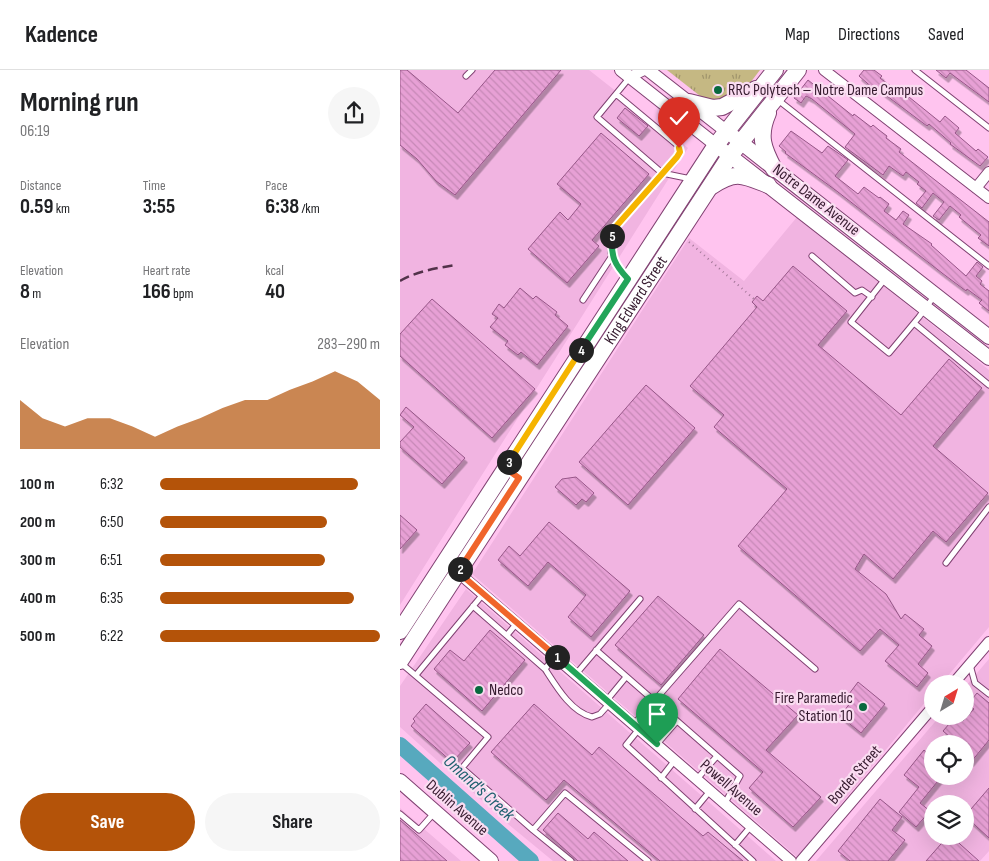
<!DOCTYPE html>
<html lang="en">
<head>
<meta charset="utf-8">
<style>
  body { margin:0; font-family:"Sofia Sans Condensed",sans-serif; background:#f6f6f6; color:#202124; height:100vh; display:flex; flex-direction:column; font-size:19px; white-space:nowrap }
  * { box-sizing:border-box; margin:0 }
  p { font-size:16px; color:#757577 }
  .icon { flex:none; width:28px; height:28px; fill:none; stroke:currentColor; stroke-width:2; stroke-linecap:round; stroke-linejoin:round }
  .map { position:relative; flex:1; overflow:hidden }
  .sheet { display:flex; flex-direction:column; background:#fff; width:400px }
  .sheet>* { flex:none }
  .needle { width:32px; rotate:38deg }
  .fabs { position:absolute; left:524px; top:605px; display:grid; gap:10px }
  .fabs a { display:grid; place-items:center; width:50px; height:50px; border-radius:50%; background:#fff; box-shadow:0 5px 20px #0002; font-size:25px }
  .pin { position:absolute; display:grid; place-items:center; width:42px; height:42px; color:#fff; margin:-51px -21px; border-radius:50% 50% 50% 0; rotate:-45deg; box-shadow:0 0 5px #0007 }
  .pin .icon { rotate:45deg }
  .km { position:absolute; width:25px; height:25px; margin:-12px; border-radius:50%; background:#222; color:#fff; font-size:14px; line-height:25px; text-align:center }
  .round { display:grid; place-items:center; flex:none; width:52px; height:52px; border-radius:26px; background:#f6f6f6 }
  .headline { display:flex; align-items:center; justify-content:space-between; height:85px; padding:0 20px }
  h1 { font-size:28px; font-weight:700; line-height:38px }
  .stats { display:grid; grid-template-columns:repeat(3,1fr); gap:8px; height:85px; padding:5px 20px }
  .stats div { display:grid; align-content:center }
  .stats b { font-size:21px; font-weight:700 }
  .stats small { font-size:14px; font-weight:400 }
  .stats p { font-size:14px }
  .chart { height:140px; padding:10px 20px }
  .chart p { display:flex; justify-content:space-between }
  .chart svg { width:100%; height:90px; margin-top:5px; fill:#b45309; opacity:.7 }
  .action { display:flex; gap:10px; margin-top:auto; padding:10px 20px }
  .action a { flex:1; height:58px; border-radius:30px; background:#b45309; color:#fff; font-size:20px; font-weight:700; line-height:58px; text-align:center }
  .action a+a { background:#f6f6f6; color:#202124 }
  ul { padding:0 20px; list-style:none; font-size:16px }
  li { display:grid; grid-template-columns:80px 60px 1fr; align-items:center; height:38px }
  li i { height:12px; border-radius:6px; background:#b45309 }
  header { display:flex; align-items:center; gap:30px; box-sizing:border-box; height:70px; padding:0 25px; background:#fff; border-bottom:1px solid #e0e0e0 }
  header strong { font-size:24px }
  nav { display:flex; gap:28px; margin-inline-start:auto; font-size:18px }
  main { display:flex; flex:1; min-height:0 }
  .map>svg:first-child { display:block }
</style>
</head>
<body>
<header>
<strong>Kadence</strong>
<nav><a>Map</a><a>Directions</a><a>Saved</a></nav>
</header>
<main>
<section class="sheet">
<div class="headline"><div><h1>Morning run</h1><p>06:19</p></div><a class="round"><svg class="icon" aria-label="share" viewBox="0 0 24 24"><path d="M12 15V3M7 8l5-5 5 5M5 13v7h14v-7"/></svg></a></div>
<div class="stats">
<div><p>Distance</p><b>0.59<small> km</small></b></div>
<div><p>Time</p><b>3:55</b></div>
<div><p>Pace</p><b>6:38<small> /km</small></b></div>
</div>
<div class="stats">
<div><p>Elevation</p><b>8<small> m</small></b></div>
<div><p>Heart rate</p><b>166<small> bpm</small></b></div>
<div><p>kcal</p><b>40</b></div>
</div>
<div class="chart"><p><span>Elevation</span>283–290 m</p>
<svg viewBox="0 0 160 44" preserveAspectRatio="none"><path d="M0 44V20L10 29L20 33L30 29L40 29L50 33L60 38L70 33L80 29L90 24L100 20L110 20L120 15L130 11L140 6L150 11L160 20V44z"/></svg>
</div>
<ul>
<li><b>100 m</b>6:32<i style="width:90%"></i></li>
<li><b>200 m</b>6:50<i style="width:76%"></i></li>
<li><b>300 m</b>6:51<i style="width:75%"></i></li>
<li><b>400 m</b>6:35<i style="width:88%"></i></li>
<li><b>500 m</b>6:22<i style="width:100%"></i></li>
</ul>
<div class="action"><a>Save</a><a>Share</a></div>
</section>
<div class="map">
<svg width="589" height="791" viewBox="0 0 589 791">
  <defs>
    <pattern id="park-tufts" width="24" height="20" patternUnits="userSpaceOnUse" patternTransform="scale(1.25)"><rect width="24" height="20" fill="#c5b883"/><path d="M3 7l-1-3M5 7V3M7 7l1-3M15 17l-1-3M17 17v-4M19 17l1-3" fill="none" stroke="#a1956c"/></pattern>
    <pattern id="building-back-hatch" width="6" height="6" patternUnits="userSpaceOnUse" patternTransform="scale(1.25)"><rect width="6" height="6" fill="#e7a0d5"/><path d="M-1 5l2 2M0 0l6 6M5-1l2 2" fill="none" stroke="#c789b7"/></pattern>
    <filter id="shadow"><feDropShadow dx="2.5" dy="4.5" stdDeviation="0" flood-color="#0004"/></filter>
  </defs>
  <rect width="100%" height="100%" fill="#ffc4ef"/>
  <path fill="#f1b4e1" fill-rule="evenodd" d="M 0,0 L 189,0 L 288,78 L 0,535 Z
    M 397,147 L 589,300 L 589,557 L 541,614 L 532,614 L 532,624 L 397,787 L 72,504 L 289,168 L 344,211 Z
    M 66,519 L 376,791 L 153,791 L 108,754 L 0,657 L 0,616 Z
    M 589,589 L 589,781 L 580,791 L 416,791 L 540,646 L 565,646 L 565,617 ZM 532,674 L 565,674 L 565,706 L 532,706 ZM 532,734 L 565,734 L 565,766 L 532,766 Z
    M 0,738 L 61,791 L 0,791 Z"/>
  <path fill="url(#park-tufts)" d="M 267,0 L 360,0 L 330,39 L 318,40 Z"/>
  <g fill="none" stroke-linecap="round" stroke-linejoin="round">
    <path stroke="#57a9be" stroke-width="16" d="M 0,675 L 131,791"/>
  </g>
  <path fill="url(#building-back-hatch)" stroke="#975688" filter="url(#shadow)" d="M 0,0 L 7,0 L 58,43 L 95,0 L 161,0 L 55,125 L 36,111 L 17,89 L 0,75 Z
    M 464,0 L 474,0 L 482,6 L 480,8 L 508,29 L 509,27 L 540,52 L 545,46 L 559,58 L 555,63 L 576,81 L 578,79 L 588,87 L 580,96 L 550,74 L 551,73 L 529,54 L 527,56 L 475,17 L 474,19 L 467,13 L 459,6 Z
    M 536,0 L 566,0 L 589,18 L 589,32 L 550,3 L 546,8 Z
    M 408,10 L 453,46 L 454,44 L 471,57 L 473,55 L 479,60 L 487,66 L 486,68 L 501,79 L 499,82 L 589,152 L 589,176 L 578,168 L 581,165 L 559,147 L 561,145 L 550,136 L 539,150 L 533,146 L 544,132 L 533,123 L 522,138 L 516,133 L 526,121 L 517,114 L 519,112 L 506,102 L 503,106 L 489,96 L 483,105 L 445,77 L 455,64 L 412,29 L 406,26 L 401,33 L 394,28 Z
    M 225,38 L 248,56 L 239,66 L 217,48 Z
    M 391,61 L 422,83 L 428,76 L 448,90 L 435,106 L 458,124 L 464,117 L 479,128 L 480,127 L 489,134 L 484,141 L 496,150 L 503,141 L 509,145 L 503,154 L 532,174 L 531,175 L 566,206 L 577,192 L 583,197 L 576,206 L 582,211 L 580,214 L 589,221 L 589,241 L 579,233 L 582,230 L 567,219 L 566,221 L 542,203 L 438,122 L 385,83 L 386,82 L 379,76 Z
    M 201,63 L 249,104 L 192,170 L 199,176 L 167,213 L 128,179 L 160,142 L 168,150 L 181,134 L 157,114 Z
    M 393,196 L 447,241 L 418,275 L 501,345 L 549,289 L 582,318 L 533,376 L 588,423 L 546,472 L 533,461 L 493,509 L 464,484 L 455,499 L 486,524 L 501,549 L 505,544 L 524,559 L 519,565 L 532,576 L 518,594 L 528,603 L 517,617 L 485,591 L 499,575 L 480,559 L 460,581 L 338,476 L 387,419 L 314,357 L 324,345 L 290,316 L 357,237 L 352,232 L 357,226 L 363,231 Z
    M 120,218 L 133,229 L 136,226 L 157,242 L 155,245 L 168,256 L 137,295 L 121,282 L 118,285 L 105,275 L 108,271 L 90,257 L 98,248 L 92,244 L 99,234 L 104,238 Z
    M 32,229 L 135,319 L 92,368 L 0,286 L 0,264 Z
    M 246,315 L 295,358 L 228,435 L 179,392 Z
    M 6,337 L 65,388 L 42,414 L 0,377 L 0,372 L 14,357 L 0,345 Z
    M 176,407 L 194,423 L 186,432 L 182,429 L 176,435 L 155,417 L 162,409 Z
    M 0,445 L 17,460 L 0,479 Z
    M 149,452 L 230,521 L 191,567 L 168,547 L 186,525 L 148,492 L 128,516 L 98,490 L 109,476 L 120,486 Z
    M 258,526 L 304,565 L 261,615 L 215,575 Z
    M 90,560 L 125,590 L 82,641 L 34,599 L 50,580 L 64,591 Z
    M 320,579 L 398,645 L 366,680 L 421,727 L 393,757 L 349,718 L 363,702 L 278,629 Z
    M 458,612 L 485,634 L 461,663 L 440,646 L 451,632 L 446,628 Z
    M 577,623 L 589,633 L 589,670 L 571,692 L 565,687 L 565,674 L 550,674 L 546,671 L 550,667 L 543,661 L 556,646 L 563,651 L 574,639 L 568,634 Z
    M 26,634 L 70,673 L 52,692 L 11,656 L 15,651 L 13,649 Z
    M 134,634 L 192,685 L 199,677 L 303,766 L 308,762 L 343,791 L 260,791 L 164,710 L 146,730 L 91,682 Z
    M 524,680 L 532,687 L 532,706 L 542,706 L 520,733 L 530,741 L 516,757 L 499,742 L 519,717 L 504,705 Z
    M 589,718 L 589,768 L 565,746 Z
    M 480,729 L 502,747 L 492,760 L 505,770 L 488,791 L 450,791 L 438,781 Z
    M 158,743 L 188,769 L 194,762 L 228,791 L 178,791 L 143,760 Z
    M 0,750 L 47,791 L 0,791 Z
    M 548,766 L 551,766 L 579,791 L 526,791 Z"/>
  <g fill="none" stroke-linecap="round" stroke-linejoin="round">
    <g stroke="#804172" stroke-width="7">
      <path id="service" d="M 515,0 L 589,58
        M 66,6 L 72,0
        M 230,7 L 197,47 L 262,103 L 291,109
        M 216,24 L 276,74 L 279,78 L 280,82 L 212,161 L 211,183 L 221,201 L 227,208
        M 378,30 L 589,196
        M 412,186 L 455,223 L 462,220 L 472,227
        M 485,209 L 451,252 L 489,283 L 519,247 L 535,225
        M 183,230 L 212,186
        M 514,253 L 589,315
        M 546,493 L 589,437
        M 73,536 L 145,599 L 155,586
        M 107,565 L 117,553
        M 196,580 L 340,706 L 325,733
        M 2,594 L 88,667 L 62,698 L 133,760 L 165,723 L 248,791
        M 570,595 L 575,613 L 589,624
        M 145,599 C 156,616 171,642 192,647 L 200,644 L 209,634
        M 176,604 L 240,529
        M 16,605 L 84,523
        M 207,630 L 226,607
        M 234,654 L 339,534 L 415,599
        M 239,659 L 226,675 L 353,791
        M 257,674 L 277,651
        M 261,708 L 275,690
        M 297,709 L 317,686
        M 295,739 L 310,721
        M 0,744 L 19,760 L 35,742
        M 133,760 L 171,791
        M 335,775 L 351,756"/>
    </g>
    <g stroke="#804172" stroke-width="12">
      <path id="minor" d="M 424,0 L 589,128
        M 230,7 L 244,0
        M 576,118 L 589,102
        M 54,499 L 391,791
        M 553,614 L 589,572
        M 401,791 L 532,638"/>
    </g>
    <g stroke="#804172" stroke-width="14">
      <path id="tertiary" d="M 221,0 L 316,75
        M 248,0 L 326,61"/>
    </g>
    <g stroke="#804172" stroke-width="16">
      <path id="secondary" d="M 334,67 L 589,267
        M 316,75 L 589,288
        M 0,711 L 91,791"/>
    </g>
    <g stroke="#804172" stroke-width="18">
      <g id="primary">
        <path d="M 289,32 L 313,38 L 322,37 L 356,19"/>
        <path d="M 368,43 C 358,66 363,78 374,99"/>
        <path d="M 312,116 C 336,100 343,105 368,115"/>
        <path d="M 0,561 L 316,75 L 375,0"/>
        <path id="s1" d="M 0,591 L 330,86 L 398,0"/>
      </g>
    </g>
    <path stroke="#a27697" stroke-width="2" stroke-dasharray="1 4" stroke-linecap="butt" d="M 289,172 L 354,229"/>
    <use href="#service" stroke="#fff" stroke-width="5"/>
    <use href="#minor" stroke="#fff" stroke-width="10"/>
    <use href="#tertiary" stroke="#fff" stroke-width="12"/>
    <use href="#secondary" stroke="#fff" stroke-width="14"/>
    <use href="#primary" stroke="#fff" stroke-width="16"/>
    <path stroke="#52324a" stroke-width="2.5" stroke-dasharray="10 5" stroke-linecap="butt" d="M 0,211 C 17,201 37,198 56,195"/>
  </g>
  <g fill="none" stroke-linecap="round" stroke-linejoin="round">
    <g stroke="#fff" stroke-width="10">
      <path id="split-1" d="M 157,587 L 257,674"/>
    </g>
    <g stroke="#fff" stroke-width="10">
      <path id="split-2" d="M 60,499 L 58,502 L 157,587"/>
    </g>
    <g stroke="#fff" stroke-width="10">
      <path id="split-3" d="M 60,499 L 119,408 L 105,398 L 109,392"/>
    </g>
    <g stroke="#fff" stroke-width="10">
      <path id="split-4" d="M 109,392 L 181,280"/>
    </g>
    <g stroke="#fff" stroke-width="10">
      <path id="split-5" d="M 181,280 L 228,209 C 214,194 211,187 212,166"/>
    </g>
    <g stroke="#fff" stroke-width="10">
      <path id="split-6" d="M 212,166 L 212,161 L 277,87 L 280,82 L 279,78"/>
    </g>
    <use href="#split-1" stroke="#22a559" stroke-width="6"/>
    <use href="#split-2" stroke="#f0652b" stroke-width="6"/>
    <use href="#split-3" stroke="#f0652b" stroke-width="6"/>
    <use href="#split-4" stroke="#f5b400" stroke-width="6"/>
    <use href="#split-5" stroke="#22a559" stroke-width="6"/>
    <use href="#split-6" stroke="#f5b400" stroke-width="6"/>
  </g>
  <g fill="#08693e" stroke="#fadcf1" stroke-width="2">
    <circle cx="318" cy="20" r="5"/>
    <circle cx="79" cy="620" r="5"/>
    <circle cx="463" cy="637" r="5"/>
  </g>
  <g text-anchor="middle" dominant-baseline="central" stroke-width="4.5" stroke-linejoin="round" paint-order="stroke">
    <g font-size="16" fill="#351a2e" stroke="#fadcf1" text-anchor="start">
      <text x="328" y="20">RRC Polytech – Notre Dame Campus</text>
      <text x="89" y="620">Nedco</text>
      <text x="453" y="628" text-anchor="end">Fire Paramedic<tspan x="453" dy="18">Station 10</tspan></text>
    </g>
    <g font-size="16" fill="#351a2e" stroke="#fadcf1">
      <text transform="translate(416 130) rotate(38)">Notre Dame Avenue</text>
      <text stroke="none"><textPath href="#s1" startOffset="431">King Edward Street</textPath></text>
      <text transform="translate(455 705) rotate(-49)">Border Street</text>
      <text transform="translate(331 718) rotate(41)">Powell Avenue</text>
      <text transform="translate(57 738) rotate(41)">Dublin Avenue</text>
    </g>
    <g font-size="18" font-style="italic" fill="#1c5f6e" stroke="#fadcf1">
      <text transform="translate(79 718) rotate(42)">Omand's Creek</text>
    </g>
  </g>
</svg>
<div class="fabs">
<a><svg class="needle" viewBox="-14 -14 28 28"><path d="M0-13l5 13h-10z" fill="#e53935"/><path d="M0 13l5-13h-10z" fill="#757577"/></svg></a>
<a><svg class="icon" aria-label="locate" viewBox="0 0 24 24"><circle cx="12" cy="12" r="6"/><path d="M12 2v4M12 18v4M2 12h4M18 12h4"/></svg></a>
<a><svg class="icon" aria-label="layers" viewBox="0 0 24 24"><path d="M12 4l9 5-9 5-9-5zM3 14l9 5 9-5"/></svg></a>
</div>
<div class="pin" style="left:257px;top:674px;background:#1e9e55"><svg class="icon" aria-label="arrive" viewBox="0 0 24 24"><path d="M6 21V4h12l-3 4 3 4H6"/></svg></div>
<div class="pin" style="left:279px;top:78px;background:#d93025"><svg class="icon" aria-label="check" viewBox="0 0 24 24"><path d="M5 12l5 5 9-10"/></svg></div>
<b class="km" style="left:157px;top:587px">1</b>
<b class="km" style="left:60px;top:499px">2</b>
<b class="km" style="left:109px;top:392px">3</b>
<b class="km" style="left:181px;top:280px">4</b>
<b class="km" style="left:212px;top:166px">5</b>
</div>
</main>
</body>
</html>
